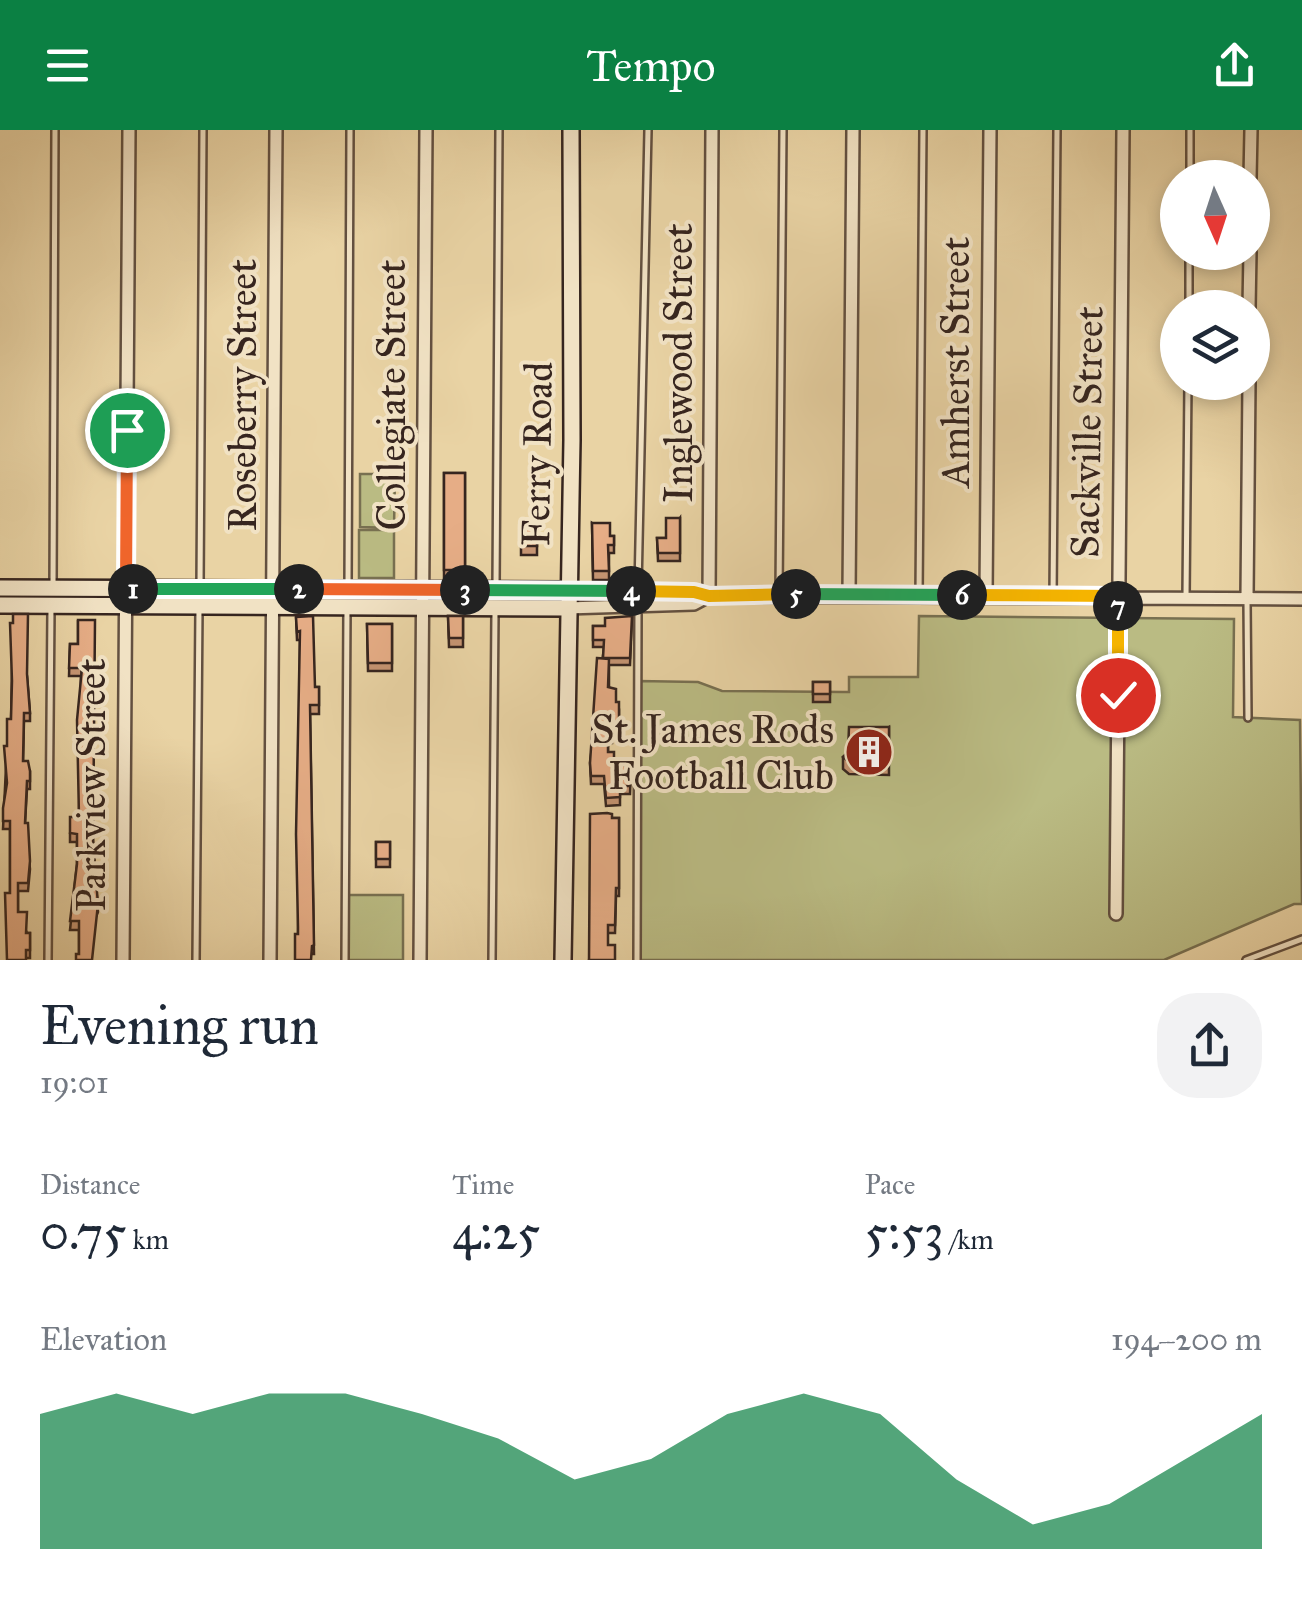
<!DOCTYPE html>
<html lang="en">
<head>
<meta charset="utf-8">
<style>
  body { margin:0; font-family:"IM FELL Great Primer",serif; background:#f2f2f3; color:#1f2937; height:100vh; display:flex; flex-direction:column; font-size:38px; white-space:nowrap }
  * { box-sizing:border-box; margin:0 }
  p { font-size:32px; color:#747a83 }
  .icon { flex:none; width:55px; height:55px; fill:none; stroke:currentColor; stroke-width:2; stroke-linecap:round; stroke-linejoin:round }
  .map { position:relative; height:830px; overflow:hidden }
  .side { display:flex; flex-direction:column; background:#fff; flex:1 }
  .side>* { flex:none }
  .needle { width:65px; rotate:177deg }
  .fabs { position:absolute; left:1160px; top:30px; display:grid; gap:20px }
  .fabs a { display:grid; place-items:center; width:110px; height:110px; border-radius:50%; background:#fff; box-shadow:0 5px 15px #0003; font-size:50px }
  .pin { position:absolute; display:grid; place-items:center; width:85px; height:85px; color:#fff; margin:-42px; border:5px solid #fff; border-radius:50%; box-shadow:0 2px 10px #0007 }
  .km { position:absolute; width:50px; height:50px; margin:-25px; border-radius:50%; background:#222; color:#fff; font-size:28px; line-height:50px; text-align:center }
  .round { display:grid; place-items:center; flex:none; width:105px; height:105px; border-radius:40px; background:#f2f2f3 }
  .summary { display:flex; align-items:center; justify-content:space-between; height:170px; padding:0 40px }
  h1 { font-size:55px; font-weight:600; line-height:75px }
  .stats { display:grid; grid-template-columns:repeat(3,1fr); gap:15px; height:170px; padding:10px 40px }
  .stats div { display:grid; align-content:center }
  .stats b { font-size:50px; font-weight:600 }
  .stats small { font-size:28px; font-weight:400 }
  .stats p { font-size:28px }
  .chart { height:280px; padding:20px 40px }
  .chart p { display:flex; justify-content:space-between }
  .chart svg { width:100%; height:180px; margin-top:10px; fill:#0b8043; opacity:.7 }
  header { display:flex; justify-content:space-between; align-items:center; height:130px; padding:0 40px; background:#0b8043; color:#fff; font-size:45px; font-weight:600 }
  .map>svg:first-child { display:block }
</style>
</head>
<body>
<header><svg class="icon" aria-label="menu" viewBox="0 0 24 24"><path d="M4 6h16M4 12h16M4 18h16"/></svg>Tempo<svg class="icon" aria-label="share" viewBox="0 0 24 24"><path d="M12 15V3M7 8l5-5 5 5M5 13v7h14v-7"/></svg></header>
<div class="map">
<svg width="1302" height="830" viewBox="0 0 1302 830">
  <rect width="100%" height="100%" fill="#e9d3a4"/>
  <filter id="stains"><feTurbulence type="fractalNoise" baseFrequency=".002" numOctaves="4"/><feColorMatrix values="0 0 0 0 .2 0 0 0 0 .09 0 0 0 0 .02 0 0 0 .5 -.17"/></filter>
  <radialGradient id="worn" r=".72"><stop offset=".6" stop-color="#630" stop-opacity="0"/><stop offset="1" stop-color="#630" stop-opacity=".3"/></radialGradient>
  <path fill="#babb83" stroke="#787051" stroke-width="2.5" d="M 360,344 L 395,344 L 394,398 L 360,397 Z
    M 359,400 L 394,400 L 394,448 L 359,448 Z
    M 422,460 L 567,460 L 567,478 L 422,476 Z
    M 919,486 L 1234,489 L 1233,587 L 1300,590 L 1302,774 L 1294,774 L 1164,830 L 637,830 L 639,551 L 698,552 L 722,561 L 843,562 L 849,562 L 849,547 L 918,547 Z
    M 348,765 L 403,765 L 403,830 L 348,830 Z"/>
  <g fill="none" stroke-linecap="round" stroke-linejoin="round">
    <g stroke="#635040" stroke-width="10">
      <path id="lane" d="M 1190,48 L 1190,0
        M 1189,178 L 1189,122
        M 53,457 L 55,0
        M 200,457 L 203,0
        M 348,457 L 350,0
        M 496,457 L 499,0
        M 638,458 L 648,0
        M 779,464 L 783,0
        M 919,465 L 923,0
        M 1053,467 L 1057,0
        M 1186,467 L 1188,252
        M 1247,471 L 1248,588
        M 48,830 L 51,478
        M 196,830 L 199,478
        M 345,830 L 347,478
        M 492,830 L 495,483
        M 637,830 L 638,478
        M 1246,830 L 1302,809"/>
    </g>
    <g stroke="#635040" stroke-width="16">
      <path id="street" d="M 1250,48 L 1251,0
        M 1249,178 L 1250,122
        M 567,460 L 694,462 L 709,466 L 1302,469
        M 849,464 L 853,0
        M 986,465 L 990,0
        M 709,466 L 712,0
        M 1247,468 L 1249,252
        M 567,478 L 694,474 L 709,466
        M 1116,784 L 1123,0
        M 123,830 L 129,0
        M 270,830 L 276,0
        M 420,830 L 426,0"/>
    </g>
    <g stroke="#36251f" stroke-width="20">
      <path id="secondary" d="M 0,458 L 567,460
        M 0,475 L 567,478
        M 563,830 L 572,310 L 571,0"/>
    </g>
    <use href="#lane" stroke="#f1e2c4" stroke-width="5"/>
    <use href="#street" stroke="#f1e2c4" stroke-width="11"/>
    <use href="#secondary" stroke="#f1e2c4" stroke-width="15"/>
  </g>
  <path fill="#c69573" stroke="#36251f" stroke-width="2.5" d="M 444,343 L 465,343 L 465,448 L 444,448 Z
    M 680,388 L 680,431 L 658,431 L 657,408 L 666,408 Z
    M 592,393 L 610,406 L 614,406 L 614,423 L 609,423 L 609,450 L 593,450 Z
    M 521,394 L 537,394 L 537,425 L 521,425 Z
    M 448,486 L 463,486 L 463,517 L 449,517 Z
    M 632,486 L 630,535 L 609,535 L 609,557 L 619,579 L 619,603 L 612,603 L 612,613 L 608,613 L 608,622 L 614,635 L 631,635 L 630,664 L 620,664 L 620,675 L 606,676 L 604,654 L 591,654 L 590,633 L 604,517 L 593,517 L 593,496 L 605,496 Z
    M 296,487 L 315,557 L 319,557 L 319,584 L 310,584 L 314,824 L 312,824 L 298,804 L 300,510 L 297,510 Z
    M 78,490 L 98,782 L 79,824 L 79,800 L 70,800 L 77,734 L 77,712 L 70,712 L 70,703 L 79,687 L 81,546 L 69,546 L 70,514 L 78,514 Z
    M 13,493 L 27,546 L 30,583 L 30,591 L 24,591 L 23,631 L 30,641 L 30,659 L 27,659 L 25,693 L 30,739 L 28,761 L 18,761 L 18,782 L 27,803 L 30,803 L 30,828 L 26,828 L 10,763 L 10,699 L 3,699 L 7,616 L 11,589 Z
    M 367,494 L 392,494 L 392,541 L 368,541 Z
    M 813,552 L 830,552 L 830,572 L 813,572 Z
    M 889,597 L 889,645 L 849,644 L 843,639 L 843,627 Z
    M 612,688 L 619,688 L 619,766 L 616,766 L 615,803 L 608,803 L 589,830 Z
    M 376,712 L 390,712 L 390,737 L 376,737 Z"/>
  <path fill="#e6ad86" stroke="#36251f" stroke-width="2.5" d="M 444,343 L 465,343 L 465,440 L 444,440 Z
    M 666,388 L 680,388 L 680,423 L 658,423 L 657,408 L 666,408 Z
    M 592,393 L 610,393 L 610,406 L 614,406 L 614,415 L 608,415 L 609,441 L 593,441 Z
    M 521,394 L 537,394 L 537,416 L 521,416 Z
    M 13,484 L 28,484 L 27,544 L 30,583 L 24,583 L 23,631 L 28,631 L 30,641 L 30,651 L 27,651 L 25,693 L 28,693 L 30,731 L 28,753 L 18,753 L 18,782 L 27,782 L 26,803 L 30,803 L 30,820 L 26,820 L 26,830 L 7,830 L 5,763 L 10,763 L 10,691 L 3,691 L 3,678 L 7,653 L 4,616 L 7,616 L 7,589 L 11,589 L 12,551 L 10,493 L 13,493 Z
    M 313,486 L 315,557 L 319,557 L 319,575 L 310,575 L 314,815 L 312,816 L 311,830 L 295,830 L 295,804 L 298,804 L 298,797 L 296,704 L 300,501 L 297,502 L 296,487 Z
    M 448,486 L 463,486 L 463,508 L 449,508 Z
    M 632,486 L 630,528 L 603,528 L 604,510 L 593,510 L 593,496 L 605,496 L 605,488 Z
    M 78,490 L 95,490 L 93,715 L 98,774 L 92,830 L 76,830 L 76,824 L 79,824 L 79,791 L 70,791 L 77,734 L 77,704 L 70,703 L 70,687 L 79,687 L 77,590 L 82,538 L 69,538 L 70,514 L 78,514 Z
    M 367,494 L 392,494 L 392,533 L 368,533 Z
    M 597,528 L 609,529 L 608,557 L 616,559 L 616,572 L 619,572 L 619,595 L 612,595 L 612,605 L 608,605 L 608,622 L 614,622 L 614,635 L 631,635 L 630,656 L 620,656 L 620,667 L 606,668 L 604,646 L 591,646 L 590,633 Z
    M 813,552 L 830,552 L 830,564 L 813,564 Z
    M 849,597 L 889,597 L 889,632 L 849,632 L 843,627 L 848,622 Z
    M 607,683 L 612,684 L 612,688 L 619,688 L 619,758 L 616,758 L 615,795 L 608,795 L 608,815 L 615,815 L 615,830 L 589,830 L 590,684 Z
    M 376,712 L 390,712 L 390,729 L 376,729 Z"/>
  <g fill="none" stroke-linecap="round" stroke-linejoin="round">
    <g stroke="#fff" stroke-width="20">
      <path id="split-1" d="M 127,300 L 126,458 L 133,459"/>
    </g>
    <g stroke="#fff" stroke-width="20">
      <path id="split-2" d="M 133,459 L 299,459"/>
    </g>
    <g stroke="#fff" stroke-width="20">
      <path id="split-3" d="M 299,459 L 465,460"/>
    </g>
    <g stroke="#fff" stroke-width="20">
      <path id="split-4" d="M 465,460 L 631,461"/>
    </g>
    <g stroke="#fff" stroke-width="20">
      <path id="split-5" d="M 631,461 L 694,462 L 709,466 L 796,464"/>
    </g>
    <g stroke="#fff" stroke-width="20">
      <path id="split-6" d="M 796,464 L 962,465"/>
    </g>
    <g stroke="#fff" stroke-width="20">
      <path id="split-7" d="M 962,465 L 1118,466 L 1118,476"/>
    </g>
    <g stroke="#fff" stroke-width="20">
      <path id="split-8" d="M 1118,565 L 1118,476"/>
    </g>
    <use href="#split-1" stroke="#f0652b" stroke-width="12"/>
    <use href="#split-2" stroke="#22a559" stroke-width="12"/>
    <use href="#split-3" stroke="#f0652b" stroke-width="12"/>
    <use href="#split-4" stroke="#22a559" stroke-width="12"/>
    <use href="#split-5" stroke="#f5b400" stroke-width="12"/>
    <use href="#split-6" stroke="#22a559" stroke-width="12"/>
    <use href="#split-7" stroke="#f5b400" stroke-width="12"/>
    <use href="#split-8" stroke="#f5b400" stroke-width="12"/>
  </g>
  <defs>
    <g id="building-disc" transform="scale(2.5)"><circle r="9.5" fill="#8f2418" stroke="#f1e2c4"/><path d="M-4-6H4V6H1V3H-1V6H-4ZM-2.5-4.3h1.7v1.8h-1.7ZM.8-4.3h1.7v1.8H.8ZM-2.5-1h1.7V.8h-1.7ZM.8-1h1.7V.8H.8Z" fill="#fff"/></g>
  </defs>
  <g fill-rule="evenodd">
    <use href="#building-disc" x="869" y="622"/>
  </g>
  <g text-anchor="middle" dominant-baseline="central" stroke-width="8" stroke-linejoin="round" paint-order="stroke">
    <g font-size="40" fill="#36251f" stroke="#f1e2c4">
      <text transform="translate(955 232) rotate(-90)">Amherst Street</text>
      <text transform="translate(678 233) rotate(-90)">Inglewood Street</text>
      <text transform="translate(242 265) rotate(-90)">Roseberry Street</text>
      <text transform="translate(391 265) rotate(-90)">Collegiate Street</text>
      <text transform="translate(1087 302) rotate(-89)">Sackville Street</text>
      <text transform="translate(537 324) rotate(-89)">Ferry Road</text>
      <text transform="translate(91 655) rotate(-90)">Parkview Street</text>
    </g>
    <g font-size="40" fill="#36251f" stroke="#f1e2c4" text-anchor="end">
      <text x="834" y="599">St. James Rods<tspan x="834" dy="46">Football Club</tspan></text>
    </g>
  </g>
  <rect width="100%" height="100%" filter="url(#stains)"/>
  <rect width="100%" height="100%" fill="url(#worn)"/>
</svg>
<div class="fabs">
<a><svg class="needle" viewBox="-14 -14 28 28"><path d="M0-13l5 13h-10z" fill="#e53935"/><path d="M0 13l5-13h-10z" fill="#747a83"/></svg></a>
<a><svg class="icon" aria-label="layers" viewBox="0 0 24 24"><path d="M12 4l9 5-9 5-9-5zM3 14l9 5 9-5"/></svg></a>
</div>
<div class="pin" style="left:127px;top:300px;background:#1e9e55"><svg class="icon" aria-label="arrive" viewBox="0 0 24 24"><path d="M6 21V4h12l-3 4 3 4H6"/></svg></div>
<div class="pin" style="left:1118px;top:565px;background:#d93025"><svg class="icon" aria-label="check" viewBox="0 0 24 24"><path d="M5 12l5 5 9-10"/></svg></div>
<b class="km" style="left:133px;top:459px">1</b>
<b class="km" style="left:299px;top:459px">2</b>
<b class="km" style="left:465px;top:460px">3</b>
<b class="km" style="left:631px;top:461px">4</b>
<b class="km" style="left:796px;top:464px">5</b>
<b class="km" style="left:962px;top:465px">6</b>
<b class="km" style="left:1118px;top:476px">7</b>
</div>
<section class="side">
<div class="summary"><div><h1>Evening run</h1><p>19:01</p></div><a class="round"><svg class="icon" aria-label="share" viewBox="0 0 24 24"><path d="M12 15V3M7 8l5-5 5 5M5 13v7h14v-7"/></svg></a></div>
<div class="stats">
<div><p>Distance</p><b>0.75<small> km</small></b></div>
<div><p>Time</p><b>4:25</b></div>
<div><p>Pace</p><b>5:53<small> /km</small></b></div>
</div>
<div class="chart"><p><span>Elevation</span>194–200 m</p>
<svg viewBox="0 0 160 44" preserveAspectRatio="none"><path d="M0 44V11L10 6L20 11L30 6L40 6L50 11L60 17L70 27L80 22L90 11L100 6L110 11L120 27L130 38L140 33L150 22L160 11V44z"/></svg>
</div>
</section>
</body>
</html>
